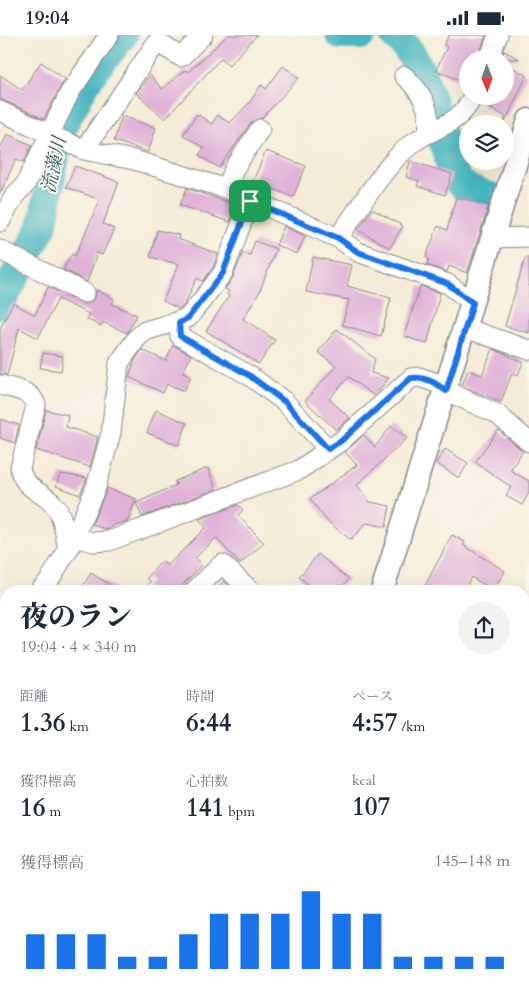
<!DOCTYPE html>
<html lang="ja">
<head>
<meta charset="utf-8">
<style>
  body { margin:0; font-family:Cardo,"Noto Serif JP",serif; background:#f2f2f3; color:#1f2937; height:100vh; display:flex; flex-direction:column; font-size:19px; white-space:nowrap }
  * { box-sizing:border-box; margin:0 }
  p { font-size:16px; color:#747a83 }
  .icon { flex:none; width:28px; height:28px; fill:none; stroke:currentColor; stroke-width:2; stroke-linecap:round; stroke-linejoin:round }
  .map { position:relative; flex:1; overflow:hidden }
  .panel { position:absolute; left:0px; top:550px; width:530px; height:406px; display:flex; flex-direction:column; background:#fff; border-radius:20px 20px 0 0; box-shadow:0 5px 20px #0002 }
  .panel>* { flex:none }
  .needle { width:32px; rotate:179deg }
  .fabs { position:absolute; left:459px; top:15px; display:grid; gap:10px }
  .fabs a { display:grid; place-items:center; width:55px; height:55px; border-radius:50%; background:#fff; box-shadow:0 5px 20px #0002; font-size:25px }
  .pin { position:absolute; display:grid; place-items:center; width:42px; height:42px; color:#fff; margin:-21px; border-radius:10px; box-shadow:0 2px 8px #0006 }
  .round { display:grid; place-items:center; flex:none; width:52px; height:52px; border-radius:26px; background:#f2f2f3 }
  .headline { display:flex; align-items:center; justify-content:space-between; height:85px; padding:0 20px }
  h1 { font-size:28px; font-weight:800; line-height:38px }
  .metrics { display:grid; grid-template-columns:repeat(3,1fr); gap:8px; height:85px; padding:5px 20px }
  .metrics div { display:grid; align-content:center }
  .metrics b { font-size:25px; font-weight:800 }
  .metrics small { font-size:14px; font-weight:400 }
  .metrics p { font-size:14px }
  .chart { height:140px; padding:10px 20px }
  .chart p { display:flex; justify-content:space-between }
  .chart svg { width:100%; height:90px; margin-top:5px; stroke:#1a73e8; stroke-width:6 }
  .status { display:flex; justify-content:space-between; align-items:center; height:35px; padding:0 25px; background:#fff; direction:ltr }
  .status svg { height:14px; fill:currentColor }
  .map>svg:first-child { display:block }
</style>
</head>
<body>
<div class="status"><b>19:04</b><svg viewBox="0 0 49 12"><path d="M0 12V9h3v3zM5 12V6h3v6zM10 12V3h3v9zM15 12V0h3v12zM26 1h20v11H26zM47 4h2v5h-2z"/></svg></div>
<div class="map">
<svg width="529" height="956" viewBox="0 0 529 956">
  <rect width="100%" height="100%" fill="#fbf7ec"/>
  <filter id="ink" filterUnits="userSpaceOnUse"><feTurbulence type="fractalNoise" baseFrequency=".02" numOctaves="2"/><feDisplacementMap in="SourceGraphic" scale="10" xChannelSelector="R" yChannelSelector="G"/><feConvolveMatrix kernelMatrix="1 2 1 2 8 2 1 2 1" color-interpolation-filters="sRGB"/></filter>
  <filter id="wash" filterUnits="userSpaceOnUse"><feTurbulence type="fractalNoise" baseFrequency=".0096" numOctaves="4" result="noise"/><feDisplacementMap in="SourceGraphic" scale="20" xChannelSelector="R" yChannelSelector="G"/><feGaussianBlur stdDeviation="1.12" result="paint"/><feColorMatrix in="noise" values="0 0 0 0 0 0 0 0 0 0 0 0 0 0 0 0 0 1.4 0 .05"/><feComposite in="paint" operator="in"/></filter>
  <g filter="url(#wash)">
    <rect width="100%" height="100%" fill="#f4ecd7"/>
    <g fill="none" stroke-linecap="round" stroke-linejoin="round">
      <path stroke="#47b6bf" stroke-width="30" d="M 340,0 L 361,0
        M 394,0 C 426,26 435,81 447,118 C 450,126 452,137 456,144 C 465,155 477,158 490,162
        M 0,269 L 42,192 L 56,115 L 64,87 L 88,44 L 123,0"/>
    </g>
    <g id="blocks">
      <path fill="#e0b2d8" d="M 228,0 L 257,0 L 229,30 L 221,23 L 165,84 L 136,58 L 150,40 L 162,54 L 185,35 L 188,37 Z
        M 449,0 L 486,0 L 478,24 L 468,24 L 468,49 L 436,35 L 447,12 L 444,10 Z
        M 504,16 L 519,24 L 501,24 Z
        M 41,27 L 65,44 L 44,84 L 0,64 L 0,40 L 22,55 Z
        M 505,29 L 527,40 L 505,87 L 505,81 L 483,70 L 487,61 L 505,61 Z
        M 283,31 L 299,43 L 262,83 L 251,88 L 219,133 L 199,120 L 204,113 L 183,100 L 197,79 L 212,89 L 217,80 L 230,88 L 250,67 L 261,50 L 266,54 Z
        M 122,81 L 156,93 L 148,117 L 114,106 Z
        M 505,98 L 511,100 L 505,118 Z
        M 7,99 L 32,110 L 24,127 L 16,124 L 0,159 L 0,114 Z
        M 266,116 L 306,131 L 293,162 L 253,146 Z
        M 410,126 L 452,139 L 445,160 L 417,151 L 419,146 L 406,142 Z
        M 75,131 L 119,147 L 103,189 L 114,194 L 102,220 L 97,218 L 87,247 L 63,234 L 72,219 L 75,221 L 100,165 L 66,152 Z
        M 187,153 L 236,170 L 230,187 L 180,170 Z
        M 456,162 L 489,170 L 467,238 L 449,231 L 447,237 L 427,230 L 429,224 L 426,222 L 438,191 L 447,195 Z
        M 372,174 L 403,191 L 390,213 L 358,195 Z
        M 284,191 L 305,201 L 297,219 L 276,210 Z
        M 157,195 L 179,200 L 178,204 L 218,219 L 213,232 L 203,246 L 197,243 L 184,270 L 179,274 L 163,266 L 179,229 L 150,222 Z
        M 255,206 L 276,214 L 259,258 L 243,284 L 275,305 L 259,329 L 206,296 L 229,261 L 227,259 L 229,256 L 225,254 L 233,242 L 243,218 L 250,220 Z
        M 313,222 L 352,230 L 347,251 L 391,263 L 381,301 L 342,290 L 349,265 L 306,257 Z
        M 525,223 L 529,223 L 529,298 L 505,291 Z
        M 420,251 L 440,258 L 427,309 L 404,301 Z
        M 48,252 L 85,269 L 95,263 L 96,255 L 114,264 L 112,269 L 137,280 L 127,298 L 103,287 L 101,291 L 86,284 L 89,279 L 58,264 L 38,303 L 19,293 L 7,340 L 0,339 L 0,294 L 13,268 L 35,280 Z
        M 337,294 L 375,324 L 371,338 L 389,343 L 374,361 L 349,342 L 329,364 L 350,383 L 336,395 L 305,366 L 336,331 L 318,317 Z
        M 173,310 L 191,320 L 183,337 L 191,341 L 184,356 L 167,349 L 163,358 L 129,342 L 134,327 L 142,315 L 166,326 Z
        M 493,314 L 523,327 L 518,340 L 512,338 L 501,367 L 462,351 L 468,335 L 482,340 Z
        M 43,318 L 63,321 L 61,336 L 40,333 Z
        M 46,375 L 68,380 L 66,392 L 98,402 L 90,432 L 36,415 Z
        M 156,375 L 187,388 L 179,410 L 147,398 Z
        M 0,384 L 19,390 L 15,408 L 0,403 Z
        M 391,391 L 407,403 L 357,450 L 370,467 L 390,471 L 386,492 L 366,488 L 351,505 L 327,486 L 310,464 L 357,430 L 345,417 L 364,400 L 375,412 Z
        M 498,395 L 523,416 L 510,435 L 529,446 L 529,458 L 522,470 L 506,461 L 511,452 L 475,427 Z
        M 445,414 L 468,428 L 459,443 L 436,428 Z
        M 208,433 L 216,454 L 142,482 L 136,468 L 176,450 L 175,446 Z
        M 60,439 L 87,443 L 80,460 L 56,451 Z
        M 107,453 L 136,464 L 127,487 L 116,489 L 107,495 L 92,489 Z
        M 238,470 L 243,475 L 238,480 L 264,508 L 240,529 L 216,503 L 195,523 L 202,530 L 177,556 L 142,556 L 151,547 L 147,543 L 162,526 L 167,531 L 206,492 L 199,484 Z
        M 452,500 L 465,507 L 463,510 L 505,536 L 493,555 L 471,542 L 464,556 L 422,556 Z
        M 318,519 L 349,544 L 338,556 L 316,556 L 299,542 Z
        M 91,538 L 120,556 L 80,556 Z
        M 224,546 L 235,556 L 214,556 Z"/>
    </g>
  </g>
  <g filter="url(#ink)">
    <use href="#blocks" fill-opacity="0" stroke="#8b8789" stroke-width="1"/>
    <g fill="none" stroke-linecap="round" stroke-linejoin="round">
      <g stroke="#8b8789" stroke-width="21">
        <path id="minor" d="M 489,24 L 498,0
          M 404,41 C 421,56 432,74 428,97
          M 0,76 L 84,115 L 134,125 L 227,154 L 338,203 L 358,217 L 448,249 L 473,268
          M 84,115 L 157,7 L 181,22 L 203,0
          M 227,154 L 234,134 L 260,94
          M 0,187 L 15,160 L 25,150 L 70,57 L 109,0
          M 338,203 C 360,173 384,129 414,107 C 438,90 459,91 473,61
          M 493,203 L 529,202
          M 0,215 L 85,258
          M 179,288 L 180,301 L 250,341 L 285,367 L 328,414
          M 465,293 L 529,315
          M 0,350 C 14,354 31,355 36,370 L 20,433 C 23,454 42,456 54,470 C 64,481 65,502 68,516
          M 75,502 L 93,507 L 109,506 L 299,435 L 341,406 L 411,343 L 419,342 L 437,348 L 446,356 L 497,379 L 529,407
          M 39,556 L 48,547 L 71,510 L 96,452 L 111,398 L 119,328 L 137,303 L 145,296 L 188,283 L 223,238 L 250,166
          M 194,556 L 222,529 L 251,556
          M 0,587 L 6,578
          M 0,634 L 6,636
          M 0,877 L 6,879
          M 524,892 L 529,889
          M 89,956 L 93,950"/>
      </g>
      <g stroke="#8b8789" stroke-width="25">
        <path id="tertiary" d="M 382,556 L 529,85
          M 522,950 L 529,953
          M 256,956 L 258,950"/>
      </g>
      <use href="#minor" stroke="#fff" stroke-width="19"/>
      <use href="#tertiary" stroke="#fff" stroke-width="22"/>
    </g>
  </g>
  <g fill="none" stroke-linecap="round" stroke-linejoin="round" filter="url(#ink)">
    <g stroke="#fff" stroke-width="10">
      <path id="route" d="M 250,166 L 338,203 L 358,217 L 448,249 L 473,268 L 446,356 C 436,348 425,341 411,343 L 341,406 L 328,414 L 285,367 L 250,341 L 180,301 L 179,288 L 188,283 L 223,238 Z"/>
    </g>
    <use href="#route" stroke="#1a73e8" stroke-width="6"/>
  </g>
  <g text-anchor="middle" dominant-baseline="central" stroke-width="4" stroke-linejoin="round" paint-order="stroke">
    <g font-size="19" font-style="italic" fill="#315d70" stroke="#fbf7ec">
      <text transform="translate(54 130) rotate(-78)">流藻川</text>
    </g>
  </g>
</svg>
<div class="fabs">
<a><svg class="needle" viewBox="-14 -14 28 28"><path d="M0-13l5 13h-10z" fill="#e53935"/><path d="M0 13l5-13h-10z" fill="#747a83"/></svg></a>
<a><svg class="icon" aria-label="layers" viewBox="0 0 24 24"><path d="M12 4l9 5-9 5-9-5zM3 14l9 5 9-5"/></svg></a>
</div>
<div class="pin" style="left:250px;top:166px;background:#1e9e55"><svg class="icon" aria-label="arrive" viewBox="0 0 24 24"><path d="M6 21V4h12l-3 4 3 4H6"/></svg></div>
<section class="panel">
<div class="headline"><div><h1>夜のラン</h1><p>19:04 · 4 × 340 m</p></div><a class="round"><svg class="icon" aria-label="share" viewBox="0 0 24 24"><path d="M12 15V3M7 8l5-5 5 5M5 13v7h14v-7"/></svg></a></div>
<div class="metrics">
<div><p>距離</p><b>1.36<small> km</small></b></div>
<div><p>時間</p><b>6:44</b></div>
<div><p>ペース</p><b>4:57<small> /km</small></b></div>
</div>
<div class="metrics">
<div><p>獲得標高</p><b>16<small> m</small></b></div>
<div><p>心拍数</p><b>141<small> bpm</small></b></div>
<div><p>kcal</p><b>107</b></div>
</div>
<div class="chart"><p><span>獲得標高</span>145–148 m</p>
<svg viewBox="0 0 160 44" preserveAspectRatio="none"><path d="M5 44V27M15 44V27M25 44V27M35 44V38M45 44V38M55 44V27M65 44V17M75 44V17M85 44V17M95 44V6M105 44V17M115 44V17M125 44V38M135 44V38M145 44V38M155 44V38"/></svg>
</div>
</section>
</div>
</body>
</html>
